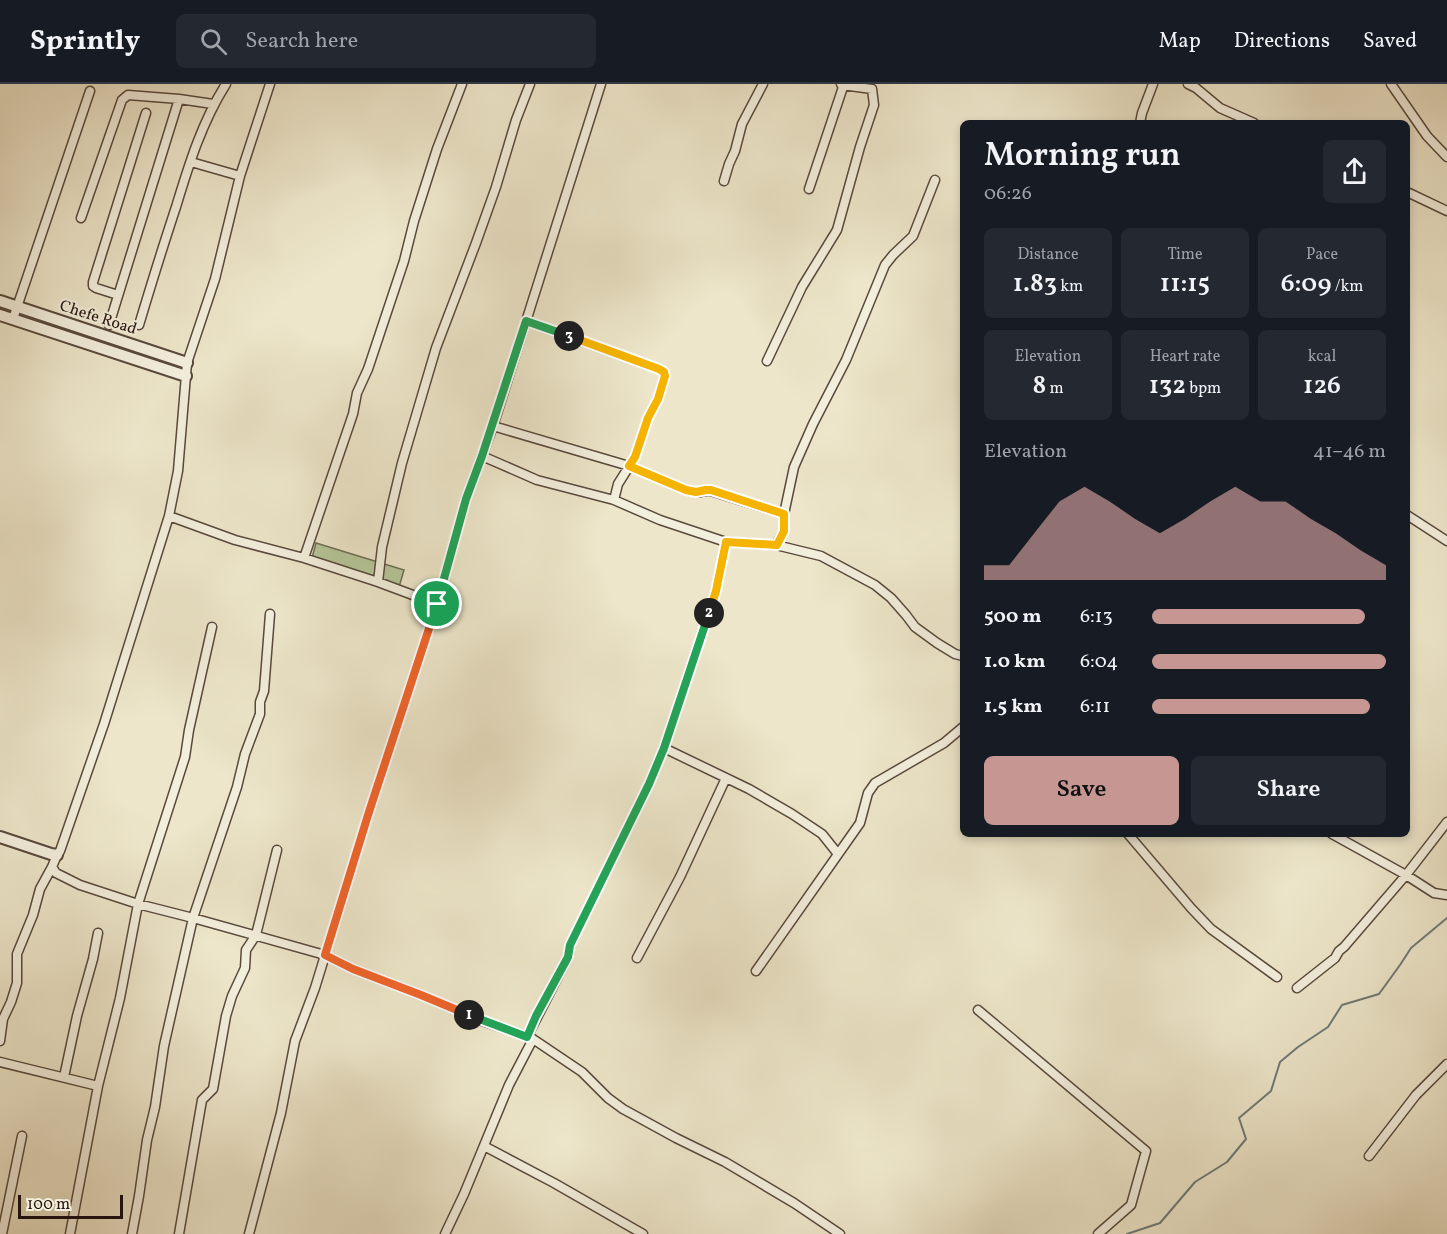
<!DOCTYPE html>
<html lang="en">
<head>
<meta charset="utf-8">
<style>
  body { margin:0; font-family:Vollkorn,serif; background:#242831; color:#f1f3f6; height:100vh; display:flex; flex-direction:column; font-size:22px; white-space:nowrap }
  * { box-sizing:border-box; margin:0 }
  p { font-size:20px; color:#9ea1a6 }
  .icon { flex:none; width:33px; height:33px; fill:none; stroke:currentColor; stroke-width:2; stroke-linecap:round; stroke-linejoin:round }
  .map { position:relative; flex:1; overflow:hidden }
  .panel { position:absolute; left:960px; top:36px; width:450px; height:717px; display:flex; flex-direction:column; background:#171b24; border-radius:9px; box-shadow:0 3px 9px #0003 }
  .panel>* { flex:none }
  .scale { position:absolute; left:18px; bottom:15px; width:105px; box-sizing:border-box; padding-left:6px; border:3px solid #28150e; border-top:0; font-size:16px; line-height:21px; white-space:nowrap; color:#28150e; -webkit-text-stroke:4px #f3efdd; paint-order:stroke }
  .pin { position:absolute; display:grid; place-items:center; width:51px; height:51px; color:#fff; margin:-26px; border:3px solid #fff; border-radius:50%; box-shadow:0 2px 6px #0007 }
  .km { position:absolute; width:30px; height:30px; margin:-15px; border-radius:50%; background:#222; color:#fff; font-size:16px; line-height:30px; text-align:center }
  .round { display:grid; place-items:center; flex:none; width:63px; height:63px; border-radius:9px; background:#242831 }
  .headline { display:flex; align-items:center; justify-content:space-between; height:102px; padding:0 24px }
  h1 { font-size:33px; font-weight:600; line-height:45px }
  .figures { display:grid; grid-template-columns:repeat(3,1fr); gap:9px; height:102px; padding:6px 24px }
  .figures div { display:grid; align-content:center; border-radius:9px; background:#242831; text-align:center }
  .figures b { font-size:26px; font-weight:600 }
  .figures small { font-size:16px; font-weight:400 }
  .figures p { font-size:16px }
  .chart { height:168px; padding:12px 24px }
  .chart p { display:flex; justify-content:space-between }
  .chart svg { width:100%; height:108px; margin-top:6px; fill:#c59692; opacity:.7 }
  .action { display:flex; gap:12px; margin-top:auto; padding:12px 24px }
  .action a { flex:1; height:69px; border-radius:9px; background:#c59692; color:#111; font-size:24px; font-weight:600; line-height:69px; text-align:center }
  .action a+a { background:#242831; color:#f1f3f6 }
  ul { padding:0 24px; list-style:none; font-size:20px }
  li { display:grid; grid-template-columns:96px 72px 1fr; align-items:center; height:45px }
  li i { height:15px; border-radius:8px; background:#c59692 }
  header { display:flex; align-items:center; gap:36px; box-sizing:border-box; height:84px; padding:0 30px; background:#171b24; border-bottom:2px solid #363941 }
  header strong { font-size:28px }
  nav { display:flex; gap:33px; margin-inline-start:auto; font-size:21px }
  .search { width:420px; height:54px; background:#242831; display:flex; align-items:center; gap:15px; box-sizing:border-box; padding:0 21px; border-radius:9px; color:#9ea1a6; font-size:22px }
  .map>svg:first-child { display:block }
</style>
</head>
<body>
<header>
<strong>Sprintly</strong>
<div class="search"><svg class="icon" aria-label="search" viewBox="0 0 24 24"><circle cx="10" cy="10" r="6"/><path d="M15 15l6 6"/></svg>Search here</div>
<nav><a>Map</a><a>Directions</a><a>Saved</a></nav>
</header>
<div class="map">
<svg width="1447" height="1150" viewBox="0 0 1447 1150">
  <rect width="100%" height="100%" fill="#ede6ca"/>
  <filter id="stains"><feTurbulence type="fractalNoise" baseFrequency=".00333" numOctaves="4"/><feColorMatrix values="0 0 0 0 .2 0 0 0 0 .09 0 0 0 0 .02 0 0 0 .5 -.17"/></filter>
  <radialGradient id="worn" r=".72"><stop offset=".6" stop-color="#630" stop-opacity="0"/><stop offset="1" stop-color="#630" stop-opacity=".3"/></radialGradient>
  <path fill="#b5c699" stroke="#6e6e54" stroke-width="1.5" d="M 316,459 L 404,486 L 399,503 L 312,474 Z"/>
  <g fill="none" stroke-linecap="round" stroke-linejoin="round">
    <path stroke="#6d7a78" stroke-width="2" d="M 1127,1150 L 1160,1139 L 1195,1098 L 1227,1078 L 1246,1055 L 1239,1034 L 1271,1007 L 1280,978 L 1298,963 L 1328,943 L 1342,921 L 1379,910 L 1400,881 L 1411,864 L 1447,834"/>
    <g stroke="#59493d" stroke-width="11">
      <path id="minor" d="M 270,0 L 240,92 L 215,195 L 187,279 L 178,387 L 169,432 L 104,640 L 60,767 L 57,771 L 52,783 L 56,789 L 80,801 L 138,820 L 193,834 L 325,871 L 353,885 L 421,911 L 480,936 L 533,955 L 582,988 L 608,1014 L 623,1025 L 676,1054 L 725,1078 L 794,1119 L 840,1150
        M 1188,0 L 1196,4 L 1220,24 L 1254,39
        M 1391,0 L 1427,52 L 1447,73
        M 1140,39 L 1142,29 L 1153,0
        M 191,78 L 240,92
        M 724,97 L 729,80 L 735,67 L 742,40 L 763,0
        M 809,105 L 843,3 L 841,0
        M 1407,108 L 1447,127
        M 81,134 L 122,16 L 128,11 L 179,15 L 213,20
        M 118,211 L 96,204 L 93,202 L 93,198 L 146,29
        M 13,235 L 90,7
        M 526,237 L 659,285 L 664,288 L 665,292 L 658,315 L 648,334 L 635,373 L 618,400 L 614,416
        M 109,241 L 179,15
        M 139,241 C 151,201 163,162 176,123 C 189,80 202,38 226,0
        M 767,277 L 802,203 L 837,146 L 860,63 L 874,21 L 872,5 L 842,1
        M 493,342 L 629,382 L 686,406 C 691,407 696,409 701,408 C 705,407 707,406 711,407 L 784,430
        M 482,372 L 537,396 L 614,416 L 660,436 L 726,458 L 776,461 L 821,472 L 875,501 L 891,514 L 906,531 L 915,543 L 937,559 L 955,570 L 963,572
        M 1407,431 L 1447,457
        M 169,432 L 235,456 L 304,474 L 378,498 L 437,520
        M 776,461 L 784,447 L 784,430 L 794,383 L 813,340 L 846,276 L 885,181 L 893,171 L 913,152 L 935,96
        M 304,474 L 353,330 L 357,309 L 368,285 L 404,177 L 414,137 L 437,65 L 462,0
        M 378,498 L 382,463 L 402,379 L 436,264 L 476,159 L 496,103 L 516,36 L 530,0
        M 664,664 L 749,705 L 792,730 L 822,750 L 838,770
        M 1128,750 L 1191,824 L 1211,845 L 1277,893
        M 1332,750 L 1406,791 L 1434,809 L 1447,811
        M 637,874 L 680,793 L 726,694
        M 756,887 L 860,739 L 868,709 L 875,699 L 944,659 L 963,643
        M 1297,904 L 1335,874 L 1339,867 L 1344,863 L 1406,791 L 1447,738
        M 978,926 L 1146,1067 L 1131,1121 L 1098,1150
        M 527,953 L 568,873 L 570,861 L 649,700 L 664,664 L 716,507 L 726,458
        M 0,957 L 3,935 L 11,918 L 17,899 L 17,870 L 33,831 L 40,805 L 52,783
        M 0,978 L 98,1002
        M 64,993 L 77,932 L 93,875 L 98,849
        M 484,1062 L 554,1099 L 643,1150
        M 1369,1072 L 1416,1011 L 1447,980
        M 2,1150 L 22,1052
        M 70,1150 L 98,1002 L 120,914 L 138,820 L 185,673 L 189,646 L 212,543
        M 132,1150 L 139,1112 L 147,1056 L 155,1023 L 164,962 L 193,834 L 237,703 L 245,670 L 260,630 L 260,618 L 264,607 L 270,530
        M 179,1150 L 202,1016 L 213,1005 L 226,932 L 232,912 L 245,884 L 246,866 L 256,851 L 277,766
        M 249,1150 L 281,1029 L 295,957 L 315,904 L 368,731 L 437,520 L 466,415 L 493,342 L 601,0
        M 445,1150 L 464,1110 L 509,1001 L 533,955"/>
    </g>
    <g stroke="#59493d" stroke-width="14">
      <path id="tertiary" d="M 0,217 L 187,279
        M 0,231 L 186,292
        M 0,753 L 51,770 L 57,771"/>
    </g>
    <use href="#minor" stroke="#f3efdd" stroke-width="8"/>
    <use href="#tertiary" stroke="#f3efdd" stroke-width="10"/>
  </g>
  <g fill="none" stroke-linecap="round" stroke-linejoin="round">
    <g stroke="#fff" stroke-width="12">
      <path id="split-1" d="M 437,520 L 368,731 L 325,871 L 353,885 L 421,911 L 469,931"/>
    </g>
    <g stroke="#fff" stroke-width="12">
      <path id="split-2" d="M 469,931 L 527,953 L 536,932 L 568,873 L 570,861 L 649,700 L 664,664 L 709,529"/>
    </g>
    <g stroke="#fff" stroke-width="12">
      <path id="split-3" d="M 569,252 L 659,285 L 664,288 L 665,292 L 658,315 L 648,334 L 635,373 L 629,382 L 686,406 L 696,408 L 706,406 L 711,406 L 784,430 L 784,447 L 777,461 L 726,458 L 716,507 L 709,529"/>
    </g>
    <g stroke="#fff" stroke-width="12">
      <path id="split-4" d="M 437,520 L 466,415 L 482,372 L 526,237 L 569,252"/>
    </g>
    <use href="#split-1" stroke="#f0652b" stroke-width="8"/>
    <use href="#split-2" stroke="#22a559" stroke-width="8"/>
    <use href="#split-3" stroke="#f5b400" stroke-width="8"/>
    <use href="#split-4" stroke="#22a559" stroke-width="8"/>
  </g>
  <g text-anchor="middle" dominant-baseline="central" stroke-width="4.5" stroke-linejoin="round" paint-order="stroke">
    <g font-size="16" fill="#28150e" stroke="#f3efdd">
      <text transform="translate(98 234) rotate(18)">Chefe Road</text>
    </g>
  </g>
  <rect width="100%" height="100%" filter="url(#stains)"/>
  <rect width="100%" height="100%" fill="url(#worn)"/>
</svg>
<div class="scale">100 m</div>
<div class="pin" style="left:437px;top:520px;background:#1e9e55"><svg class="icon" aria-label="arrive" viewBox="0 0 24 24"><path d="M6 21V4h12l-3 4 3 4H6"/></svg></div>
<b class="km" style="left:469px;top:931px">1</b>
<b class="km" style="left:709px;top:529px">2</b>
<b class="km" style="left:569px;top:252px">3</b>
<section class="panel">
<div class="headline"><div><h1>Morning run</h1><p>06:26</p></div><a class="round"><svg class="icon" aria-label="share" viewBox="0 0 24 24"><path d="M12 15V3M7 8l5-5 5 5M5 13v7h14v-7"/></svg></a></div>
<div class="figures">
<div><p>Distance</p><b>1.83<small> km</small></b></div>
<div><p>Time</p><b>11:15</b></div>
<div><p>Pace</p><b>6:09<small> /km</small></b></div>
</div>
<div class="figures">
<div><p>Elevation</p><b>8<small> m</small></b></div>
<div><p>Heart rate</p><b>132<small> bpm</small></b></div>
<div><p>kcal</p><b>126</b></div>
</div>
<div class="chart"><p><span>Elevation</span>41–46 m</p>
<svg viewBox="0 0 160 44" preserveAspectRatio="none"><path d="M0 44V38L10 38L20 25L30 12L40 6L50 12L60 19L70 25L80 19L90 12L100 6L110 12L120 12L130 19L140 25L150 32L160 38V44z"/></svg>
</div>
<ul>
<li><b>500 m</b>6:13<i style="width:91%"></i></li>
<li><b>1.0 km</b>6:04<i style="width:100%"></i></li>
<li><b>1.5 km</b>6:11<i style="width:93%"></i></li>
</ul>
<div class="action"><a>Save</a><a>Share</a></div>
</section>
</div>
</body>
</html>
